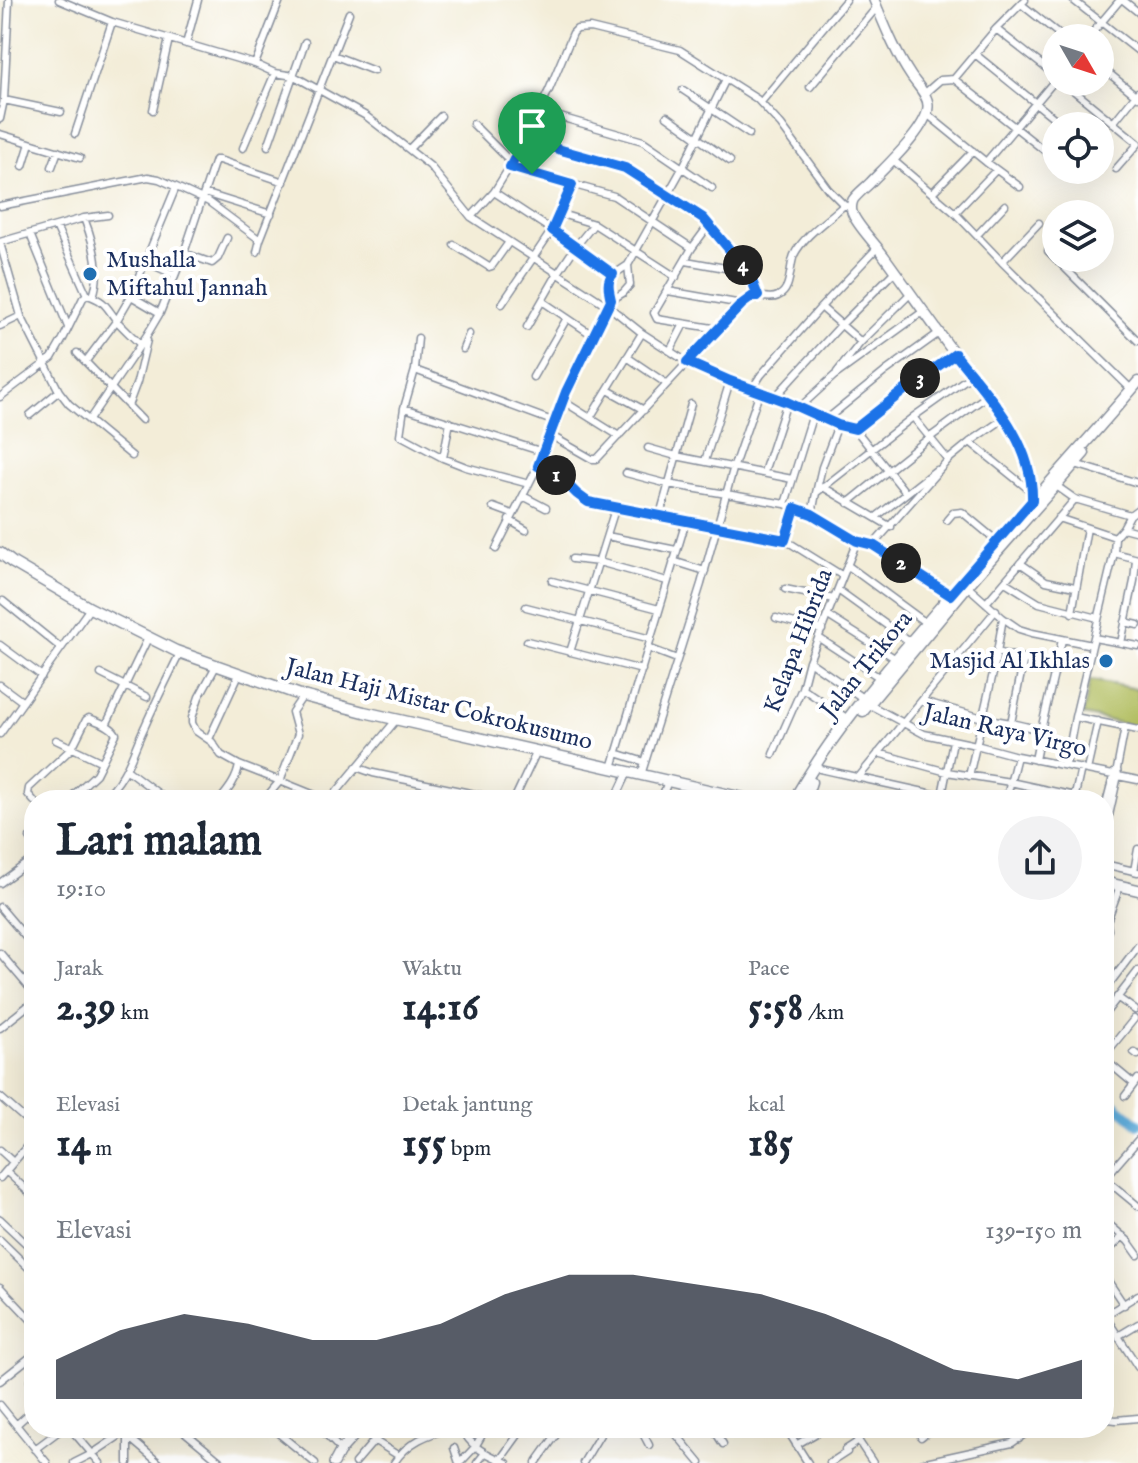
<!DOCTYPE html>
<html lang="id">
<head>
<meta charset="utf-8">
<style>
  body { margin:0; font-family:"IM FELL English",serif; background:#f2f2f3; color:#1f2937; height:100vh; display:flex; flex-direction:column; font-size:30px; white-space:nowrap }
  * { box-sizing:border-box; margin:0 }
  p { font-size:26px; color:#747a83 }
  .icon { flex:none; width:44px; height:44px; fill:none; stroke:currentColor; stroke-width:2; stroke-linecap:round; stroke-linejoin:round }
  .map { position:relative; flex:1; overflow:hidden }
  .panel { position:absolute; left:24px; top:790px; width:1090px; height:648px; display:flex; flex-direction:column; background:#fff; border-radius:32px; box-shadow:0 8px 32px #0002 }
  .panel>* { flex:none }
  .needle { width:52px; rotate:129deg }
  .fabs { position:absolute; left:1042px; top:24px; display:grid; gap:16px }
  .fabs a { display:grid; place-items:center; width:72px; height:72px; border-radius:50%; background:#fff; box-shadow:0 8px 32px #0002; font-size:40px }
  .pin { position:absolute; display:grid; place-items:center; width:68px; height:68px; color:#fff; margin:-82px -34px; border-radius:50% 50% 50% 0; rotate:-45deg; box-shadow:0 0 8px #0007 }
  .pin .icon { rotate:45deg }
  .km { position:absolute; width:40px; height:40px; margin:-20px; border-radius:50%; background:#222; color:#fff; font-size:22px; line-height:40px; text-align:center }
  .round { display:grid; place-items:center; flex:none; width:84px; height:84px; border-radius:42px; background:#f2f2f3 }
  .headline { display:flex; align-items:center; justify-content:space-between; height:136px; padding:0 32px }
  h1 { font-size:44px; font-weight:700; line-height:60px }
  .figures { display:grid; grid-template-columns:repeat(3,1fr); gap:12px; height:136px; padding:8px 32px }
  .figures div { display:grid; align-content:center }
  .figures b { font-size:40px; font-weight:700 }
  .figures small { font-size:22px; font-weight:400 }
  .figures p { font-size:22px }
  .chart { height:224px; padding:16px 32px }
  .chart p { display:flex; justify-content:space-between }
  .chart svg { width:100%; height:144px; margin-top:8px; fill:#111827; opacity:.7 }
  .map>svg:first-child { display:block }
</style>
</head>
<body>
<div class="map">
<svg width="1138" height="1463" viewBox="0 0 1138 1463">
  <rect width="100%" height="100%" fill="#fff"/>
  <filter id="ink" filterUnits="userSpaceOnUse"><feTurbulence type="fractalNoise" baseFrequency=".0125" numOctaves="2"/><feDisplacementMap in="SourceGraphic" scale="16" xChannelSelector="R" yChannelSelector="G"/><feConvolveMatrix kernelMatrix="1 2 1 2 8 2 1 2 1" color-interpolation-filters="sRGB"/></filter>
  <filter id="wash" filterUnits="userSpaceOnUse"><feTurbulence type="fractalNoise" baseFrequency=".006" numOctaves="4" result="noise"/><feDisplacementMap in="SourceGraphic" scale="32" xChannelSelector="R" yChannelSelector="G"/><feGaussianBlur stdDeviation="1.8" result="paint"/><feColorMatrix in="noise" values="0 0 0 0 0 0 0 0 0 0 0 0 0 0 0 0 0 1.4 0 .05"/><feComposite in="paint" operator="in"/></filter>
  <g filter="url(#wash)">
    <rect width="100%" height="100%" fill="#f3edd8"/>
    <path fill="#b1bd5f" stroke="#66765e" stroke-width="2" d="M 1090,680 L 1138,689 L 1138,727 L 1083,715 Z"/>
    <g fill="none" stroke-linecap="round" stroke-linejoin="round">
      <path stroke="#61acd9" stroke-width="10" d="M 1104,1095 L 1138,1124"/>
    </g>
  </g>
  <g filter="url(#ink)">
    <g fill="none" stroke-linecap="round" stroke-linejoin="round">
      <g stroke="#878e9b" stroke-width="9">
        <path id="street" d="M 59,0 L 112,22 L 255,64 L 275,73 L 294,76 L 366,116 L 430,166 L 471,217 L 608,306 L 642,333 L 687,362 L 730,381 L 775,397 L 838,425 L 855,429 L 906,493
          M 1073,0 L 1138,51
          M 1123,0 L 1138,12
          M 1021,4 L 1064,38
          M 996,29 L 1056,76
          M 1088,38 L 1120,0
          M 186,44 L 198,0
          M 975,54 L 1064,126
          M 333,55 L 374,71
          M 255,64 L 280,0
          M 1100,66 L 1138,97
          M 954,79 L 1050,155
          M 1063,82 L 1138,143
          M 810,87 L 877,7
          M 683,90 L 749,134
          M 924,94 L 940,80 L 954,79 L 996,29 L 1025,0
          M 4,100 L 61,112
          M 761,102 L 846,0
          M 153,110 L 169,39
          M 927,114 L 986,162 L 1020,187
          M 553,115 L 643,141 L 712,188
          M 667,116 L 730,161
          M 0,119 L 4,100 L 9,0
          M 1113,123 L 1138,92
          M 0,134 L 80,158
          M 75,134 L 112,22
          M 268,146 L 305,42
          M 243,148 L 275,73
          M 409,149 L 441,116
          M 519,150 L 549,90 L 573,33 L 577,29 L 590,28 L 680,50 L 757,99 L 781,125 L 828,189 L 844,205 L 851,208
          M 893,160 L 955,213 L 1002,262 L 1132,390
          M 986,162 L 1056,79
          M 512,163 L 519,150 L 533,142 L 625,168 L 703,218 L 749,273 L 758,296
          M 23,166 L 30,143
          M 52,167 L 58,151
          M 510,167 L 614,196 L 692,248
          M 1116,169 L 1138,144
          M 494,192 L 576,246 L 613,274
          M 204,193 L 271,214
          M 932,193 L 973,151
          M 0,206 L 148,177 L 159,179 L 209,202 L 260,240
          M 955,213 L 996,170
          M 561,214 L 572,185
          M 471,217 L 494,192 L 512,163 L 473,124
          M 84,218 C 93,241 102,273 93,296
          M 709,225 L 692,248 L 654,313 L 657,319 L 663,320 L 719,329
          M 56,226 L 87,295 C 106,301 106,307 117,321 C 124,329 133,337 141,345
          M 30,234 L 68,327
          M 977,235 L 1005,205
          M 0,242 L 84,218 L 108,215
          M 0,243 L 21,316 L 59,391 L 69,404 L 132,456
          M 454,245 L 489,267 L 492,266 L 509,242
          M 1048,251 L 1138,341
          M 257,252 L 260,240 L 349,13
          M 184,253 L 212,263 L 218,258 L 227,238
          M 144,261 L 175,275
          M 686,261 L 731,269 L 744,267
          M 1002,262 L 1039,223
          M 628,265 L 630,285 L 623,293 L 611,300 L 608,285 L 610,277 L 628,265 L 683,167 L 726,79
          M 668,291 L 742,304
          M 131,296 L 160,313
          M 542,301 L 594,336
          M 502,304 L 552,230 L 561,214 L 594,224
          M 821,307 L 861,342
          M 0,326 L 21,316
          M 527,327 L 558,273 L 576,246 L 594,224 L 676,277
          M 418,338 L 415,370 L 404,408 L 400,435 L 443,458 L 466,467 L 529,484
          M 463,349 L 469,334
          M 670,351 L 684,324
          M 77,353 L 142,420
          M 627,357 L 667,384
          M 86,361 L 117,320 L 131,296 L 176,187
          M 415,370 L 555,422
          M 837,372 L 861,342 L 911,293
          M 533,377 L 567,318
          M 752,389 L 761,375 L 821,307 L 878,247
          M 608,390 L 644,410
          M 0,397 L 52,358 L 63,339 L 83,298 L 87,295
          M 775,397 L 841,325 L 895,271
          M 563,401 L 619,436
          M 128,406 L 137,382 L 147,340
          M 404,408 L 543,452
          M 799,408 L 834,376 L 924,311
          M 30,415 L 59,391
          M 590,418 L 642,333
          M 827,419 L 886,371 L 939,333
          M 89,420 L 147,335 L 160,313 L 184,253 L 215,160 L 219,160 L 284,182
          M 855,429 L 955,354
          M 550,435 L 592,459 L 597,459 L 742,304 L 753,296 C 760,296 771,300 778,296 C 792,290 789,267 794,255 C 804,235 828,220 844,205
          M 970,442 L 1032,492
          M 648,448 L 676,456 L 792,479
          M 443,458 L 450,422
          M 948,460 L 970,442 L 1005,418
          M 705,461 L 730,381
          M 1075,464 L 1138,483
          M 538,466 L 562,479 L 577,494 L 588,502 L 785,540 L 843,576
          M 764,472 L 787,402
          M 626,473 L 668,484 L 785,504 L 795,508
          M 1055,485 L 1075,499 L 1130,515
          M 823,487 L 891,527
          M 816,493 L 822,467 L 838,425
          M 523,496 L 546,508
          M 848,503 L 929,438 L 988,395
          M 785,504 L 813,414
          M 493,507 L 512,514
          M 812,514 L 816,493 L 913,417 L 972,375
          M 660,515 L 691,404
          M 876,517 L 936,470
          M 1058,518 L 1115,537
          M 509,520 L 526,530
          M 947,520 L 953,513 L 962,512 L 997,541
          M 1123,528 L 1138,532
          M 607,536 L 676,550
          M 785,540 L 795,508 L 812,514 L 857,541 L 873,545 L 950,595
          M 873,545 L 948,460 L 913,417
          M 496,549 L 538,466 L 566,392 L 608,306
          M 1114,553 L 1138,559
          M 572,559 L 599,562 L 667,581
          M 673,561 L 705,571
          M 1020,563 L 1046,581 L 1075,587
          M 847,565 L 926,623
          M 552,581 L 659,609
          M 1005,582 L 1039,603 L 1098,618
          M 967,586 L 1003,618 L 1019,629 L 1032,633 L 1092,645
          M 785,589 L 834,599
          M 838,590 L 910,642
          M 3,601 L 61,648
          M 986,603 L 1075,499
          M 526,607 L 651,639
          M 1072,613 L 1087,528
          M 828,616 L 896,659
          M 776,618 L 822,630
          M 1125,622 L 1138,625
          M 819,638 L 880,678
          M 1094,638 L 1138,646
          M 527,641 L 642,670
          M 1121,643 L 1134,581 L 1136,559
          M 0,645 L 42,676
          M 648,648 L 677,659
          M 570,652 L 616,506
          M 997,652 L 1055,666
          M 1024,658 L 1011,723 L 1041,730
          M 809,661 L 864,699
          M 216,666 L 199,697 L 192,718 L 192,723 L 196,731 L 212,742 L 221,755 L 239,765 C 237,779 229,789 220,800
          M 101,674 L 147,697
          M 0,685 L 23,702
          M 802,688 L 848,719
          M 303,696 L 292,712 L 298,734 L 280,781 L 327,800
          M 922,701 L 983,718 L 1011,723
          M 868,704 L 924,734 L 976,745 L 1017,756 L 1138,780
          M 1075,717 L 1138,730
          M 106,725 L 148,638
          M 0,734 L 90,608
          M 209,739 L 239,674
          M 56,740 L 102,762
          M 616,753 L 645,762
          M 878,753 L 947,772 L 1010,782 L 1075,796
          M 773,754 L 802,688 L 809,661 L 857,541
          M 1035,760 L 1041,730 L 1062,640
          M 239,765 L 280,781 L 264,800
          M 1066,765 L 1075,717 L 1114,553 L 1115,537 L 1123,528 L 1130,515 L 1138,509
          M 356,767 L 373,773 L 504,800
          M 612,768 L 686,521
          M 820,769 L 960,800
          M 127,770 L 167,800
          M 1087,770 L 1098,721
          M 641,775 L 701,584 L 734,466 L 760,391
          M 969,776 L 994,669 L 1003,618
          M 858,778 L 996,610
          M 335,794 L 347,800
          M 102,800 C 129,775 130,757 145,726 C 156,701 168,677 180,653
          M 330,800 L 397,719
          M 514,800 L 537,751
          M 615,800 L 628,772
          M 661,800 L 668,781
          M 690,800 L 694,787
          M 941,800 L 953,741
          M 1006,800 L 1017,756
          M 1074,800 L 1081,768
          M 34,801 L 28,794 L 29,788 L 72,748 L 86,720 L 89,718 C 98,722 111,725 116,734 L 96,774 L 68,800
          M 1104,811 L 1114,773
          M 34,833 L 30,838 L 34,844
          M 1104,838 L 1118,775 L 1117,769 L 1125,727
          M 1104,864 L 1138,872
          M 1134,871 L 1138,849
          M 0,883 L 34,858
          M 0,907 L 34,947
          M 1104,937 L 1108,930 L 1107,921 L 1120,886
          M 0,953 L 34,993
          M 1104,991 L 1138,946
          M 1117,997 L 1135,1010
          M 1104,1015 L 1138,971
          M 0,1028 L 34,1001
          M 1134,1052 L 1138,1055
          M 1104,1056 L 1134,1019
          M 1104,1059 L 1134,1084
          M 1125,1096 L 1138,1079
          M 0,1097 L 34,1127
          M 0,1150 L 13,1162
          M 6,1171 L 34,1197
          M 0,1178 L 34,1138
          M 1104,1178 L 1138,1206
          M 1105,1178 L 1138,1140
          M 0,1219 L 34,1251
          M 1104,1220 L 1128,1241 L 1138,1255
          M 0,1240 L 34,1273
          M 1104,1255 L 1123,1236
          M 1104,1275 L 1124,1305
          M 0,1287 L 34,1323
          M 1104,1316 L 1138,1295
          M 1105,1316 L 1138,1367
          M 1118,1336 L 1138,1324
          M 0,1381 L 34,1354
          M 30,1381 L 34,1385
          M 0,1405 L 47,1463
          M 1104,1413 L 1108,1419 L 1116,1420 L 1138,1418
          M 16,1425 L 34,1409
          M 70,1428 L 100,1463
          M 180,1428 L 222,1463
          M 272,1428 L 315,1463
          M 320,1428 L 341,1450
          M 362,1428 L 375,1441 L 399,1456
          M 462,1428 C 471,1449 488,1454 507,1463
          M 640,1428 L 649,1445
          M 671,1428 L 700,1463
          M 713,1428 L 723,1444
          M 749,1428 L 752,1432
          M 786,1428 L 808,1463
          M 850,1428 L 873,1463
          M 1008,1428 L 1019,1439
          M 125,1434 L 159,1463
          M 676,1434 L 688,1428
          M 857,1437 L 870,1428
          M 921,1437 L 932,1428
          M 796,1445 L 825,1428
          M 454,1448 L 459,1463
          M 35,1449 L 63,1428
          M 500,1460 L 523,1428
          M 74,1463 L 92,1454 L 131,1428
          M 128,1463 L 128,1436
          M 355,1463 L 385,1428
          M 394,1463 C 407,1442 428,1434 452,1428
          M 460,1463 L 475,1447 L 486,1428
          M 477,1463 L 485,1453
          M 536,1463 L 561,1428
          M 583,1463 L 604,1428
          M 830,1463 L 847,1452 L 845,1450 L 859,1441
          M 921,1463 L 1012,1443 L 1033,1428"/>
      </g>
      <g stroke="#878e9b" stroke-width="12">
        <path id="secondary" d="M 874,0 C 885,26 895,52 911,76 C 917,85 929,96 928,107 C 927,129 885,167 870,183 C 865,188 857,194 853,200 C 851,205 851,208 852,212 C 856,225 876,244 884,256 C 905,285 926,315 948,345 C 983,392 1034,437 1032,501
          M 334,1463 L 341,1450 L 361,1428"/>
      </g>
      <g stroke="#878e9b" stroke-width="13">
        <path id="primary" d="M 0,553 L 13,563 L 90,608 L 176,651 L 303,696 L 364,712 L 752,800
          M 863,711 L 967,586 L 1084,453
          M 794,800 C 830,736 878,680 925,625 C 995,543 1068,464 1138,382
          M 805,800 L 811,782
          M 1104,882 L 1138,890"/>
      </g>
      <use href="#street" stroke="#fff" stroke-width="6"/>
      <use href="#secondary" stroke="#fff" stroke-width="9"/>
      <use href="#primary" stroke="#fff" stroke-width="10"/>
    </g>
  </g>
  <g fill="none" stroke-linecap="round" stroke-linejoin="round" filter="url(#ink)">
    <g stroke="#fff" stroke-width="16">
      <path id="route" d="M 533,142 L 625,168 L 703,218 L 749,273 L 758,296 L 753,296 L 742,304 L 687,362 L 730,381 L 787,402 L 838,425 L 855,429 L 902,392 L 955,354 C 989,397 1034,442 1032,501 L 950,595 L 873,545 L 857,541 L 812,514 L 795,508 L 785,540 L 588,502 L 577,494 L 562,479 L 538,466 L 566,392 L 611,300 C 609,291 606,281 613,274 L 552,230 L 572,185 L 510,167 L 519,150 Z"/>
    </g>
    <use href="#route" stroke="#1a73e8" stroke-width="10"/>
  </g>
  <g fill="#1f6fb2" stroke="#fff" stroke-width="3">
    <circle cx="90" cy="274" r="8"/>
    <circle cx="1106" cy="661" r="8"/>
  </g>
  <g text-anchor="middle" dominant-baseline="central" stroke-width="8" stroke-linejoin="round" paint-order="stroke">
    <g font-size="24" fill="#1b2f5e" stroke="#fff" text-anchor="start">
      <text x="106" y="260">Mushalla<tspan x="106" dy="28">Miftahul Jannah</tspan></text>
      <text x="1090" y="661" text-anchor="end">Masjid Al Ikhlas</text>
    </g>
    <g font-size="24" fill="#1b2f5e" stroke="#fff">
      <text transform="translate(799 641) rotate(-69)">Kelapa Hibrida</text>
      <text transform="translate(867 665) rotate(-51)">Jalan Trikora</text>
      <text transform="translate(439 705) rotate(14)">Jalan Haji Mistar Cokrokusumo</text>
      <text transform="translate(1005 731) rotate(13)">Jalan Raya Virgo</text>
    </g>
  </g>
</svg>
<div class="fabs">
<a><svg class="needle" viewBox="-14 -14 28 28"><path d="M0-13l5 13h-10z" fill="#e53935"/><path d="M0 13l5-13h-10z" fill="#747a83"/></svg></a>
<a><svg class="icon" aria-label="locate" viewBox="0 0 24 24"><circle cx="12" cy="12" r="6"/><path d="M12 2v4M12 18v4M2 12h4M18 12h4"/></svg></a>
<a><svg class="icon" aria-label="layers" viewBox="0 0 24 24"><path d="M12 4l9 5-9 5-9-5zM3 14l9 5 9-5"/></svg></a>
</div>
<div class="pin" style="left:532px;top:174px;background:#1e9e55"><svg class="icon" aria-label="arrive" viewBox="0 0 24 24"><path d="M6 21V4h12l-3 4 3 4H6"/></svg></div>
<b class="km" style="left:556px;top:475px">1</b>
<b class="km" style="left:901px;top:563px">2</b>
<b class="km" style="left:920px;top:378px">3</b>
<b class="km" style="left:743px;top:265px">4</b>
<section class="panel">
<div class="headline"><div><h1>Lari malam</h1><p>19:10</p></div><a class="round"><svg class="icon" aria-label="share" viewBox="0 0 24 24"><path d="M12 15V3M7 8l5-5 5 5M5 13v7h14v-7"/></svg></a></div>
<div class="figures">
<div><p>Jarak</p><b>2.39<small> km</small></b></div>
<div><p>Waktu</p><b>14:16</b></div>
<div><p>Pace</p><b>5:58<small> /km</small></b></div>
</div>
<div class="figures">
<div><p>Elevasi</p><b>14<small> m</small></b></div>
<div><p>Detak jantung</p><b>155<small> bpm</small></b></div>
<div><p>kcal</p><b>185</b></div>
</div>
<div class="chart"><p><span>Elevasi</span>139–150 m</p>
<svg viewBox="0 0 160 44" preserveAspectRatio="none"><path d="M0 44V32L10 23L20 18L30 21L40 26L50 26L60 21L70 12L80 6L90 6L100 9L110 12L120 18L130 26L140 35L150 38L160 32V44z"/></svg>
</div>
</section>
</div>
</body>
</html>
